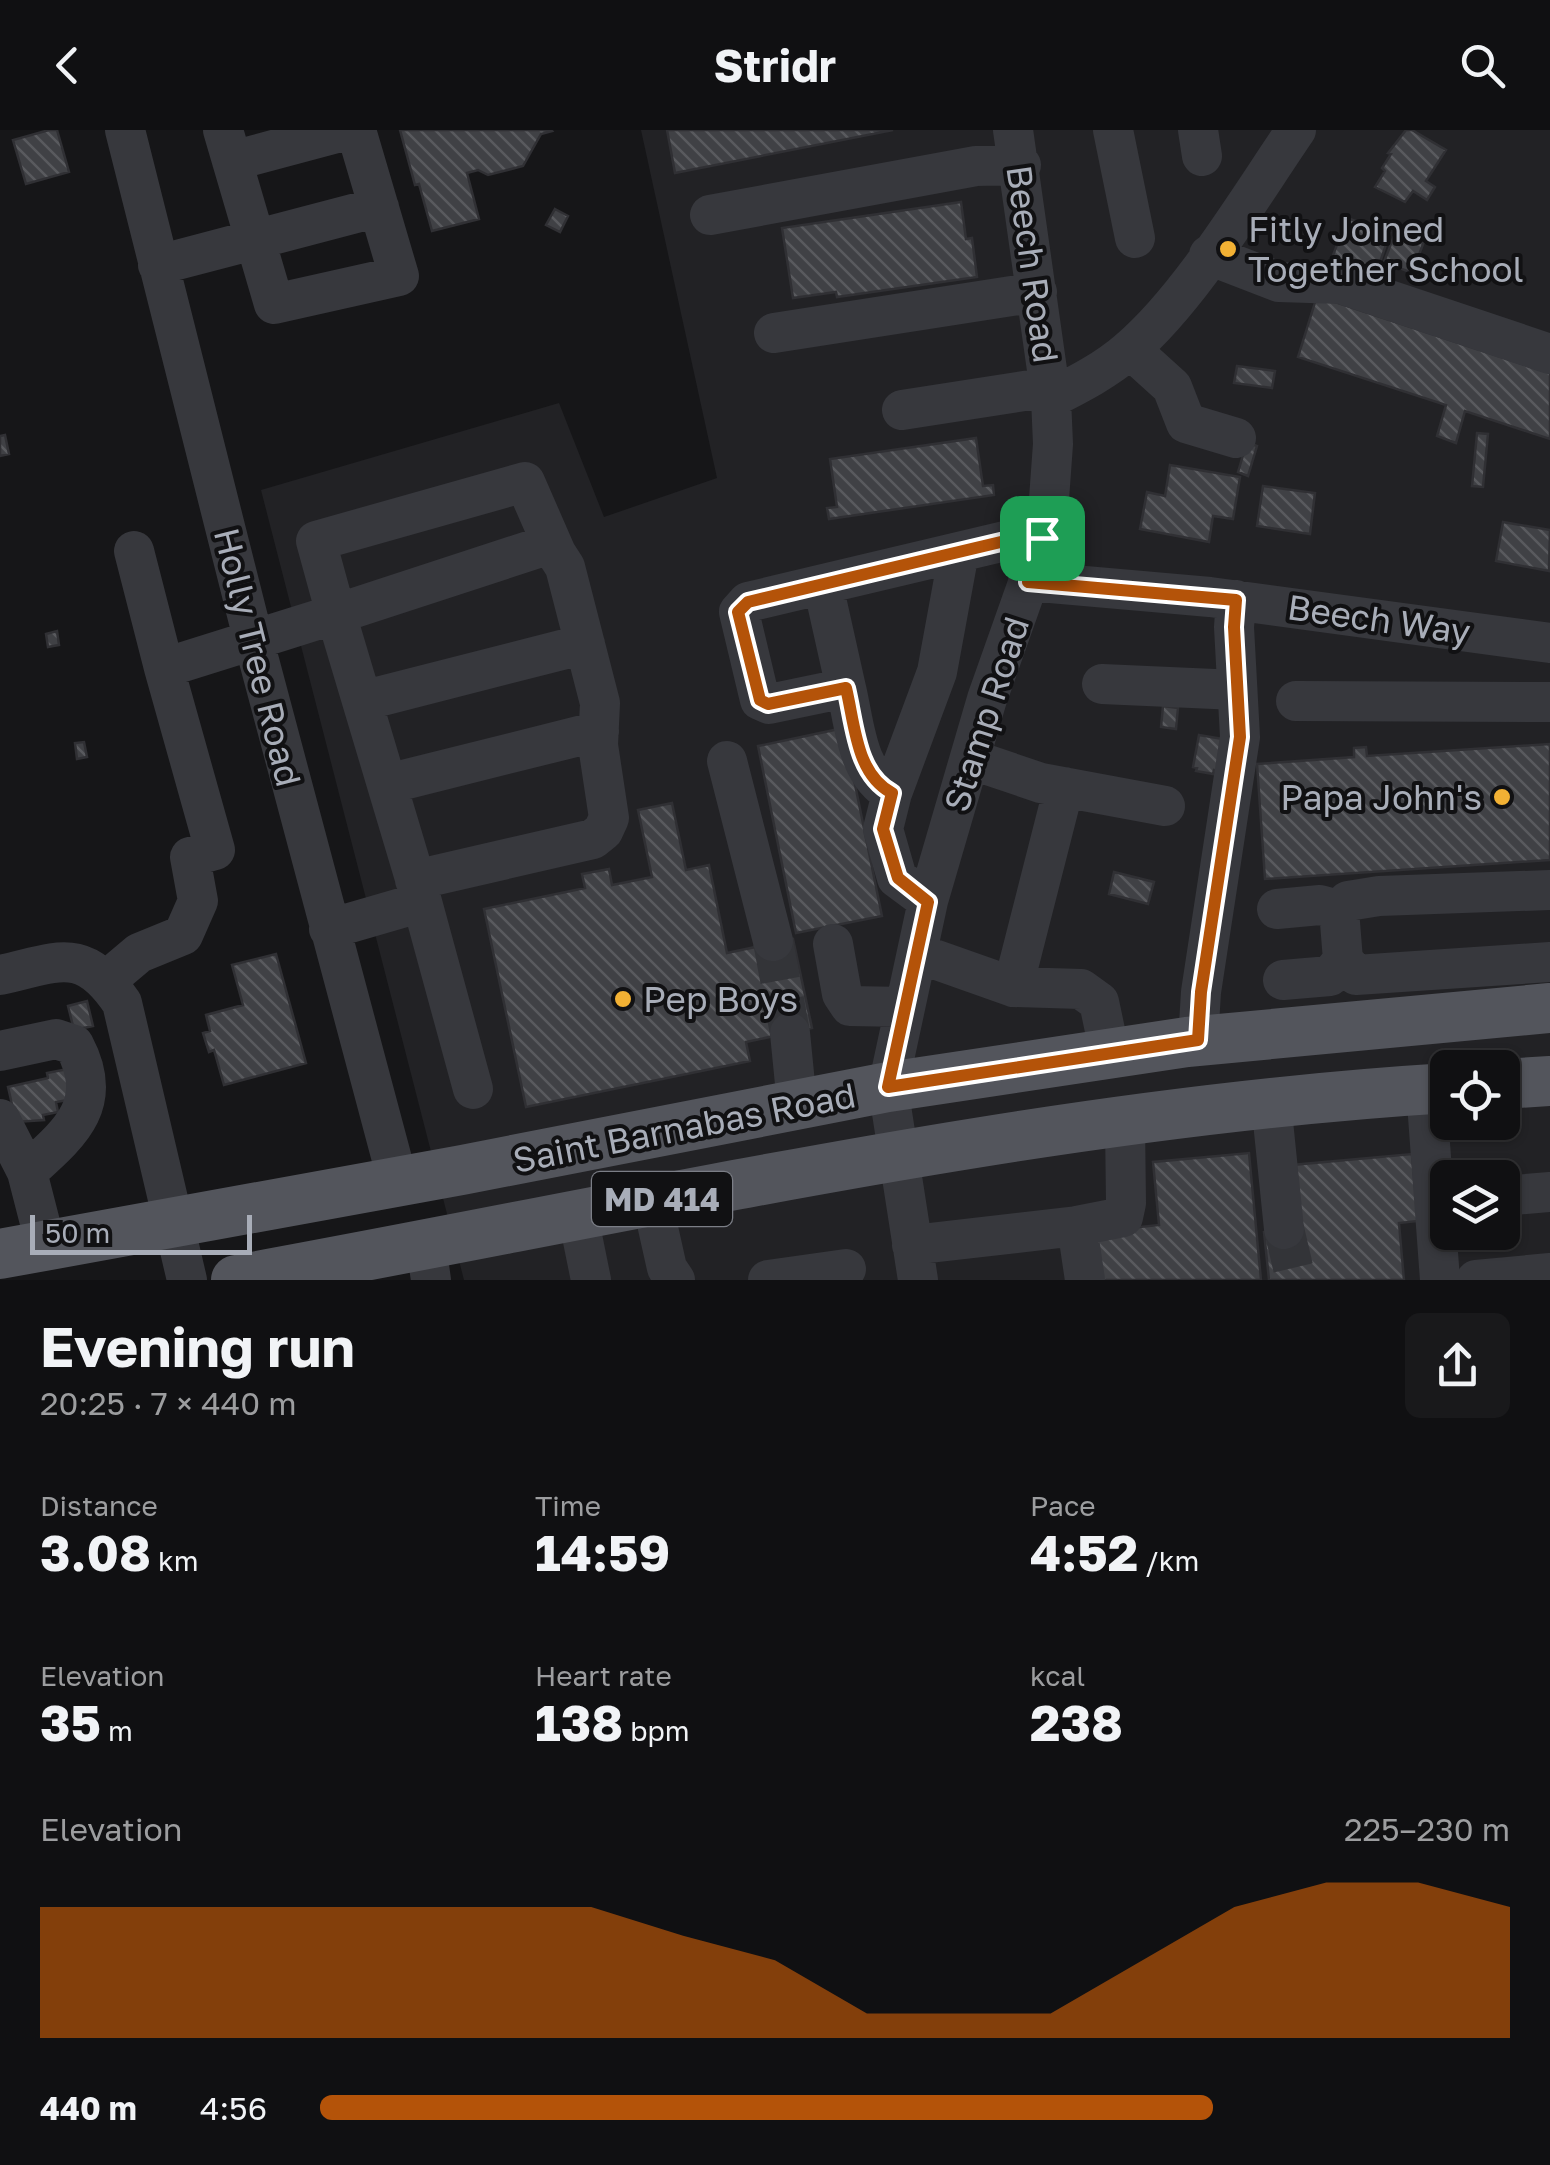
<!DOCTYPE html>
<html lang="en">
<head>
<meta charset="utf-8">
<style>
  body { margin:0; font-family:"Golos Text",sans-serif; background:#19191b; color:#f1f3f6; height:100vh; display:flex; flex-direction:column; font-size:38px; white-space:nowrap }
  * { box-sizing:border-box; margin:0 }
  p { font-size:32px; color:#9c9d9f }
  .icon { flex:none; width:55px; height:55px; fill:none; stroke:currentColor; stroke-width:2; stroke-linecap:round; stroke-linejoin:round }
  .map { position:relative; height:1150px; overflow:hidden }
  .side { display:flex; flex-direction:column; background:#101012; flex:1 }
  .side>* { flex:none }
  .controls { position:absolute; left:1430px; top:920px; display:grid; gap:20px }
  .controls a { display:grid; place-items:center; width:90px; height:90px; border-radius:15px; background:#101012; box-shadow:0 2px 8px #0004,0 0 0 2px #303032; font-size:50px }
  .scale { position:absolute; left:30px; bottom:25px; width:222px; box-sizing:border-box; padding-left:10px; border:5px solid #a8adb8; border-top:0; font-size:28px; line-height:35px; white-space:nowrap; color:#a8adb8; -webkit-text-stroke:8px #111113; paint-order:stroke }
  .pin { position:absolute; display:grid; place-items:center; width:85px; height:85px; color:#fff; margin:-42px; border-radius:20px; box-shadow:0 5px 15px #0006 }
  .round { display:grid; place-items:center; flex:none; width:105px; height:105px; border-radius:15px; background:#19191b }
  .summary { display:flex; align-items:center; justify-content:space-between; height:170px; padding:0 40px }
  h1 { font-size:55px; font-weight:700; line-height:75px }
  .figures { display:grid; grid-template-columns:repeat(3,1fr); gap:15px; height:170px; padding:10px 40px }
  .figures div { display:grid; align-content:center }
  .figures b { font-size:50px; font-weight:700 }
  .figures small { font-size:28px; font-weight:400 }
  .figures p { font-size:28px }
  .chart { height:280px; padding:20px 40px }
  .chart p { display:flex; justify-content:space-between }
  .chart svg { width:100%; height:180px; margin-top:10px; fill:#b45309; opacity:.7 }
  ul { padding:0 40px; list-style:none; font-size:32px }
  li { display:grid; grid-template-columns:160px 120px 1fr; align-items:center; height:75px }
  li i { height:25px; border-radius:12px; background:#b45309 }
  header { display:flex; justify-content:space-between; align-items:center; height:130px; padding:0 40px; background:#101012; font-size:45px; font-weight:700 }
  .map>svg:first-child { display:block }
</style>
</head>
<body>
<header><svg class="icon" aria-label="back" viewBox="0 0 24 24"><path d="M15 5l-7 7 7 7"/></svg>Stridr<svg class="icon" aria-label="search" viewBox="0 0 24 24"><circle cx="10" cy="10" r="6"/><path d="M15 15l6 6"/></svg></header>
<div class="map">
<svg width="1550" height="1150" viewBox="0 0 1550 1150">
  <defs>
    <pattern id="building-back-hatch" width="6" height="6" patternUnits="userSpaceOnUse" patternTransform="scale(2.5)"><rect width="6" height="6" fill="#404145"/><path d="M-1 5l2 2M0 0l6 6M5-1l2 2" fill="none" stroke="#595a5e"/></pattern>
  </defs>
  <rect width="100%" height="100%" fill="#161618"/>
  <path fill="#222225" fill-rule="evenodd" d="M 641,0 L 1550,0 L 1550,1150 L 464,1150 L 261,360 L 559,273 L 604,387 L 717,348 ZM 1448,938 L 1502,938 L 1502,992 L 1448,992 ZM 1448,1048 L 1502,1048 L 1502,1102 L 1448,1102 Z"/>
  <path fill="url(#building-back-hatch)" stroke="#303034" stroke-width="2.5" d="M 49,0 L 57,0 L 69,42 L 26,54 L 13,10 Z
    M 400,0 L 551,0 L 552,1 L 541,4 L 523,36 L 488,45 L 478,40 L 467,43 L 479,89 L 432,101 L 419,54 L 415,55 Z
    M 667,0 L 893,0 L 675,43 Z
    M 1406,0 L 1412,0 L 1446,20 L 1426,51 L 1435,57 L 1427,70 L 1413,61 L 1405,72 L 1375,57 L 1385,41 L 1382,38 L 1391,24 L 1388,23 Z
    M 961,72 L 966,109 L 972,108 L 977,147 L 837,167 L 836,162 L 793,168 L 782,98 Z
    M 555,79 L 568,86 L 560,102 L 546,95 Z
    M 1347,88 L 1390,103 L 1376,144 L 1332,128 Z
    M 1397,98 L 1425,109 L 1412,143 L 1384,132 Z
    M 1317,166 L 1550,243 L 1550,309 L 1465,281 L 1456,313 L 1437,306 L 1446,275 L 1298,227 Z
    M 1237,236 L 1275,241 L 1272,258 L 1234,253 Z
    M 1477,303 L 1488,304 L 1483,357 L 1472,356 Z
    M 5,305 L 9,324 L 0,326 L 0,306 Z
    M 976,308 L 983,356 L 993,355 L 994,365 L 829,389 L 827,378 L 837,377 L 830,329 Z
    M 1247,312 L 1257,316 L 1248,346 L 1238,342 Z
    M 1170,335 L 1240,347 L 1233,389 L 1213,386 L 1209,412 L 1140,399 L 1147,362 L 1165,366 Z
    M 1263,356 L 1315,363 L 1310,404 L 1257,396 Z
    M 1503,392 L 1550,400 L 1549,441 L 1496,431 Z
    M 57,501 L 59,515 L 48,517 L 46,504 Z
    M 1163,576 L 1178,578 L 1176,599 L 1161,597 Z
    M 842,591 L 882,786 L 796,803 L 758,616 L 834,600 Z
    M 1199,605 L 1223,609 L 1217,641 L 1214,640 L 1213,644 L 1196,641 L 1197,638 L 1193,637 Z
    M 84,612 L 87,627 L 77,629 L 75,613 Z
    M 1550,614 L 1550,730 L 1265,749 L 1257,634 L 1354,627 L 1354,618 L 1366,617 L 1367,626 Z
    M 672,673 L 686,740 L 709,735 L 727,823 L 793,809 L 812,898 L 746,912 L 750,931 L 526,977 L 484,779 L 585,758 L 582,744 L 609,739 L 612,755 L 652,747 L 638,680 Z
    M 1114,742 L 1154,752 L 1148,774 L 1109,764 Z
    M 276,824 L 306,933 L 224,955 L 214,920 L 209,922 L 203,903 L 210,901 L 206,885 L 243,875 L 232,835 Z
    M 87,871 L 93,896 L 74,900 L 68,876 Z
    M 68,939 L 74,969 L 56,972 L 58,982 L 43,985 L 44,990 L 16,992 L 8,957 L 48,948 L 47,943 Z
    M 1249,1023 L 1261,1150 L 1097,1150 L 1093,1102 L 1159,1095 L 1153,1032 Z
    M 1412,1024 L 1418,1091 L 1399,1093 L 1404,1150 L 1269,1150 L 1264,1102 L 1298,1098 L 1292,1035 Z"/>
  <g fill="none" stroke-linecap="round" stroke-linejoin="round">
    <path stroke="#333438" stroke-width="40" stroke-dasharray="40 20" stroke-linecap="butt" d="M 773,811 L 790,903
      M 1284,1099 L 1296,1150"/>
    <path stroke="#37383d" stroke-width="40" d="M 125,0 L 253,508 L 398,1052
      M 223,0 L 274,174 L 399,146 L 356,0
      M 1113,0 L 1135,108
      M 1198,0 L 1202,26
      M 232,31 L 348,0
      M 710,85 L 976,36 L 1021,35
      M 1209,125 L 1279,152 L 1341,154 L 1550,224
      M 158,135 L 379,77
      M 774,203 L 1037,162
      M 1130,219 L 1172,257 L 1186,293 L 1236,308
      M 1051,268 C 1079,254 1106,240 1129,220 C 1190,168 1250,67 1296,0
      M 902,280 L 1050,257
      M 134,421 L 164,538
      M 1028,451 L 1210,467 L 1550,513
      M 823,455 L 846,558
      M 1102,554 L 1237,560
      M 362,571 L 585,514
      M 1296,571 L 1550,572
      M 970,629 L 1041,653 L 1165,676
      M 727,631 L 773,811
      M 387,654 L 599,601
      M 1064,657 L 1013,857 L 1081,859 L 1099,872 L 1110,924
      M 892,663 C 856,643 855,595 846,558 L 769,574 L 760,570 L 739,482 L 748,472 L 1005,411 L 1041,407
      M 415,750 L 593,709 L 603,701 L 609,688 L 598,615 L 600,573 L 565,437 L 556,423 L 544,416 L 336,484 L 316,411 L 525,352 L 556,423
      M 1550,760 L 1379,766 L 1348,771 L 1339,780 L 1343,830 L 1356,845 L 1550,832
      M 928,771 L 897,748 L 883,699 L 892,663 L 937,542 L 959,422
      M 1277,779 L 1320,775 L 1339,780
      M 329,799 L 422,772 L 473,959
      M 833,814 L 842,864 L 850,876 L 905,877
      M 917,823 L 1013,857
      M 0,845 C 59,832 83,815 122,873 L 187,1150
      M 107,850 L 139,823 L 183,805 L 198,771 L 190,727 L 215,720 L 164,538 L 336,484 L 422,772
      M 1283,850 L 1330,846 L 1343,830
      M 790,903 L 797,974
      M 1198,911 L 1201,862 L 1240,607 L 1234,497 L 1236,470
      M 0,921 L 56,909 L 74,915 C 106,975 69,1004 27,1042
      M 1426,959 L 1440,1150
      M 1271,972 L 1284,1099
      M 0,989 L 27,1042 L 46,1116
      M 1502,1066 L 1550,1062
      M 652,1071 L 667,1138 L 675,1150
      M 578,1086 L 591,1150
      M 1077,1096 L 1123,1087 L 1126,1073 L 1125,993
      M 426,1115 L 431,1150
      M 912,1115 L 1077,1096 L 1085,1150
      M 768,1150 L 846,1139
      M 918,1150 L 888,957 L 928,771 L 987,569 L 1039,422 L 1049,369 L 1053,314 L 1051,268 L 1013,0
      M 1476,1150 L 1550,1143"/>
    <path stroke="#53555c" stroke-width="50" d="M 1502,954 L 1550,951
      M 0,1124 L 462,1040 L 888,957 L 1187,912 L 1550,878
      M 236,1150 C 638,1077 1039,983 1448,958"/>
  </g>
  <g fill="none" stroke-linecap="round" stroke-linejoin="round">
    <g stroke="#fff" stroke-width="20">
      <path id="route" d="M 1042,408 L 1028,452 L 1236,470 L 1234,497 L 1240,607 L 1201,862 L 1198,910 L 888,957 L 928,772 L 898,748 L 883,699 L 892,663 C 856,644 855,595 846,558 L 768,574 L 760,570 L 738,482 L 748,472 L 1005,411 Z"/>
    </g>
    <use href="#route" stroke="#b45309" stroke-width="12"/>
  </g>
  <g fill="#f2b134" stroke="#111113" stroke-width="4">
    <circle cx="1228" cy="119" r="10"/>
    <circle cx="1502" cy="667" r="10"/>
    <circle cx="623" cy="869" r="10"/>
  </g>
  <g text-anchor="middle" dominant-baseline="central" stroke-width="8" stroke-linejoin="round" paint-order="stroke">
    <rect fill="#111113" stroke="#7b7e86" stroke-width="2.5" x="592" y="1042" width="140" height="54" rx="8"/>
    <g font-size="32" font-weight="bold" fill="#a8adb8">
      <text x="662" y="1069">MD 414</text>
    </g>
    <g font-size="35" fill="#a8adb8" stroke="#111113" text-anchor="start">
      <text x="1248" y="99">Fitly Joined<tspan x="1248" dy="40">Together School</tspan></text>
      <text x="1482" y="667" text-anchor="end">Papa John's</text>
      <text x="643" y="869">Pep Boys</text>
    </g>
    <g font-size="35" fill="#a8adb8" stroke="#111113">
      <text transform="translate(1033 134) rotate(82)">Beech Road</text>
      <text transform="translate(1379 489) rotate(8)">Beech Way</text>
      <text transform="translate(258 527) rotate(76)">Holly Tree Road</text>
      <text transform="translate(986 584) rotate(-72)">Stamp Road</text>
      <text transform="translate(684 997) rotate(-11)">Saint Barnabas Road</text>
    </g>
  </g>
</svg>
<div class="controls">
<a><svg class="icon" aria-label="locate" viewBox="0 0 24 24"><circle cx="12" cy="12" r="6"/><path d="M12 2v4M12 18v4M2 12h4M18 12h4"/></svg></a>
<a><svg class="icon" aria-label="layers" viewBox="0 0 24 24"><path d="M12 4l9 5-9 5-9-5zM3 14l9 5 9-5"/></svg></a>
</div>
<div class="scale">50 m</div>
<div class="pin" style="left:1042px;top:408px;background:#1e9e55"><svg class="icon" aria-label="arrive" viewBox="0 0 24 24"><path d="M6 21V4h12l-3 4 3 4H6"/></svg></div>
</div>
<section class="side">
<div class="summary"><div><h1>Evening run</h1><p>20:25 · 7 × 440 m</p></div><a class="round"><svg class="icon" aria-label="share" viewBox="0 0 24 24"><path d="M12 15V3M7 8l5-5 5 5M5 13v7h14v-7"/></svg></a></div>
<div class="figures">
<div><p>Distance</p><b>3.08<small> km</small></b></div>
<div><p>Time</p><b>14:59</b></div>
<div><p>Pace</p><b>4:52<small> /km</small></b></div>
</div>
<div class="figures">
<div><p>Elevation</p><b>35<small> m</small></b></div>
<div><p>Heart rate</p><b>138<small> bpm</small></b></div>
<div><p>kcal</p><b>238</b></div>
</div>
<div class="chart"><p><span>Elevation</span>225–230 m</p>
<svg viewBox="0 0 160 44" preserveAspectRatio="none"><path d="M0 44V12L10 12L20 12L30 12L40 12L50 12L60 12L70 19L80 25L90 38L100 38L110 38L120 25L130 12L140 6L150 6L160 12V44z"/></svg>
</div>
<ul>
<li><b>440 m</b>4:56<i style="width:75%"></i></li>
</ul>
</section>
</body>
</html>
